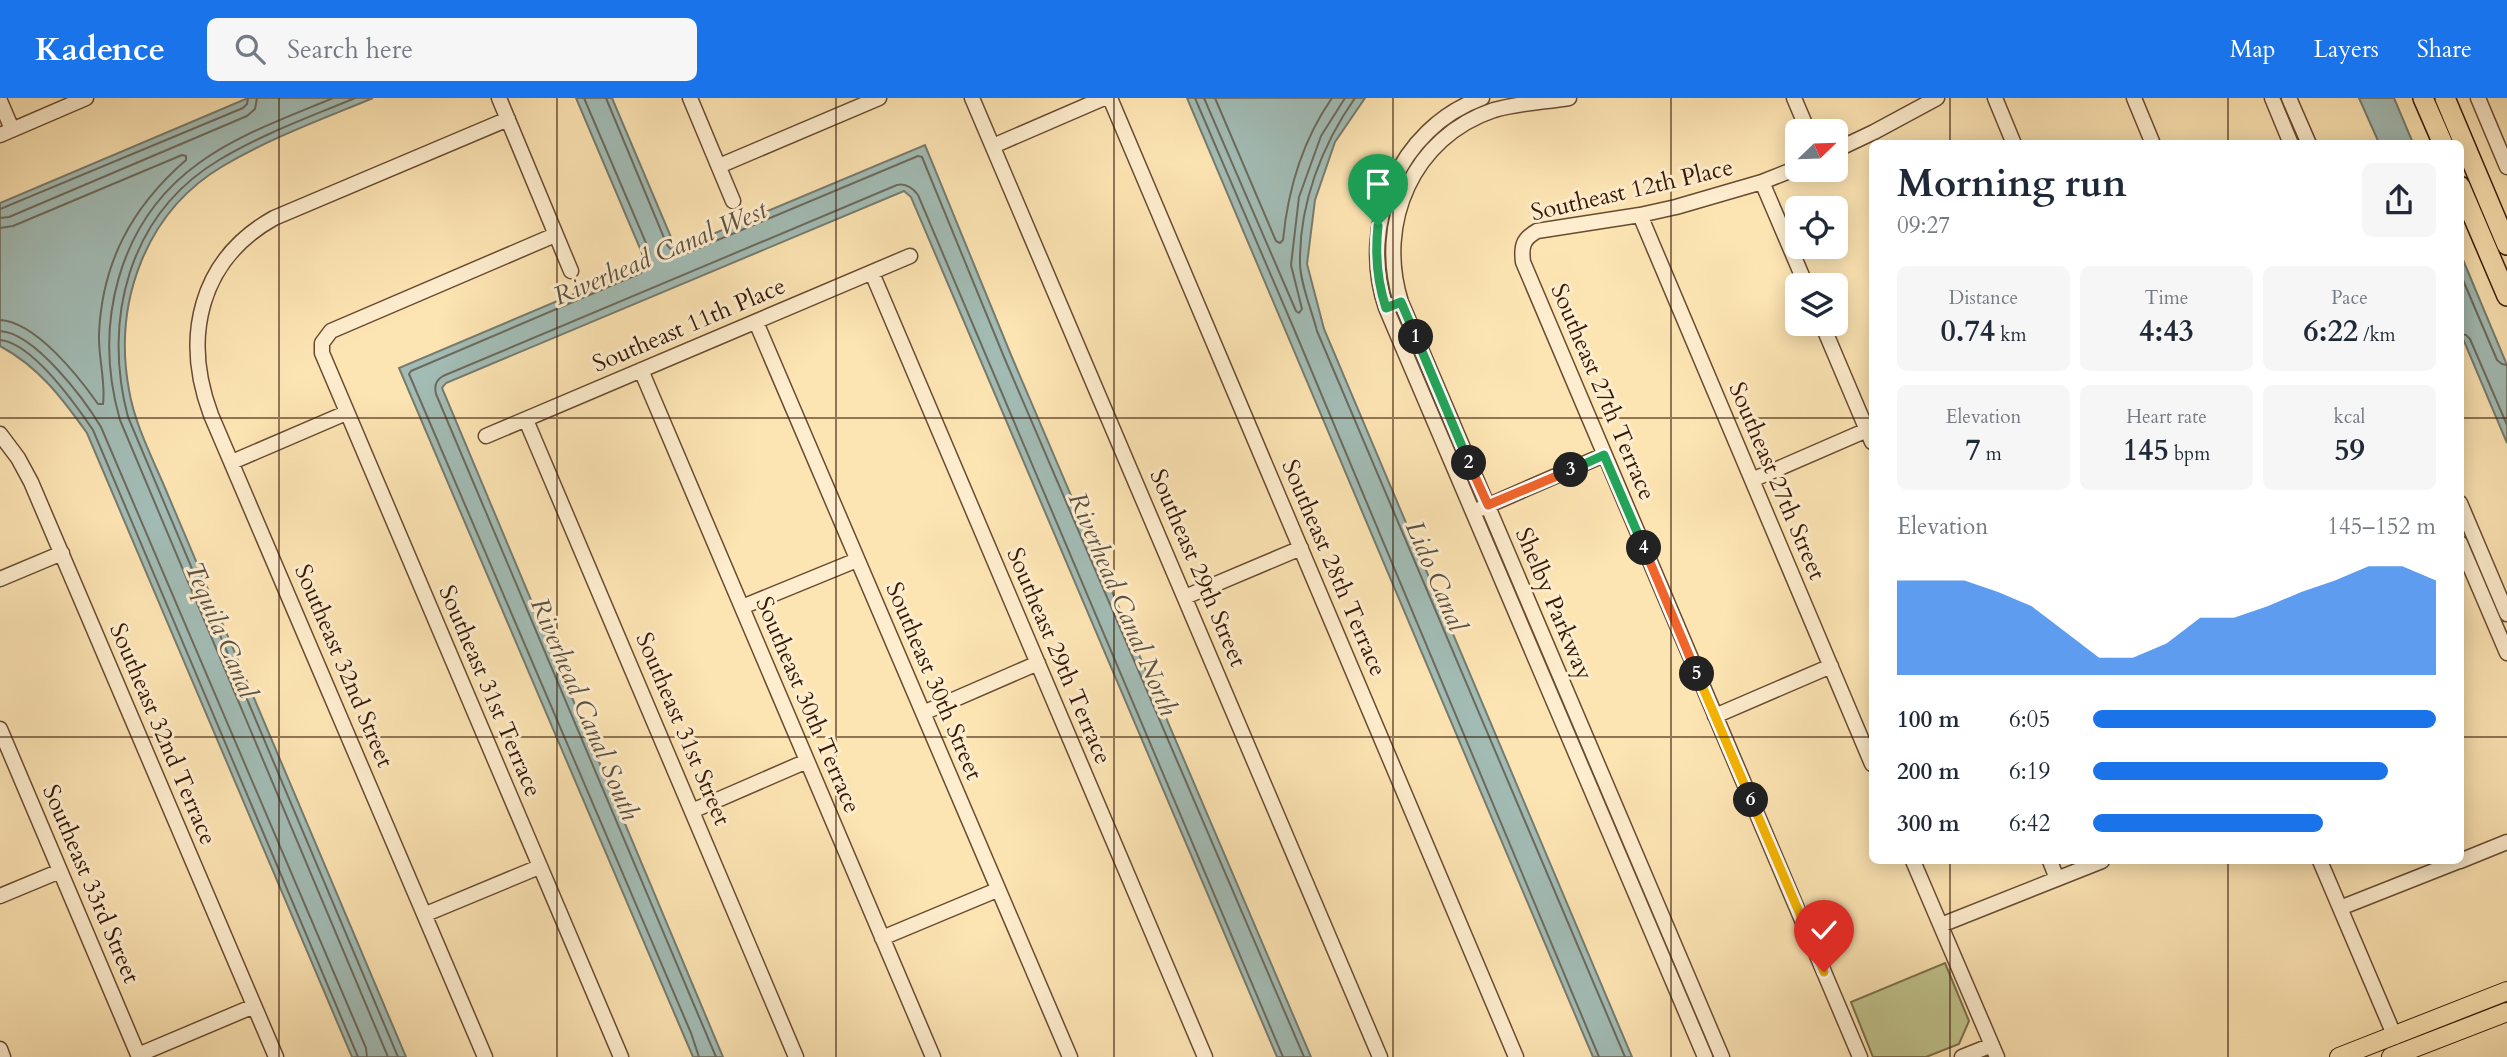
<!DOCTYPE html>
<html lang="en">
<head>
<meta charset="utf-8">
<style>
  body { margin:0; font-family:Cardo,serif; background:#f6f6f7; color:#1f2937; height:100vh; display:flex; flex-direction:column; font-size:26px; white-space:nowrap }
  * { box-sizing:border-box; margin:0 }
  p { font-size:23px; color:#747a83 }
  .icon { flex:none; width:38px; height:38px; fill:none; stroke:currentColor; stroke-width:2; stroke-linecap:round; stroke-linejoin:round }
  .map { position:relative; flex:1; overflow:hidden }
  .details { position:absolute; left:1869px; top:42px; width:595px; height:724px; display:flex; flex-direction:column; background:#fff; border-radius:10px; box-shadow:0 4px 18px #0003 }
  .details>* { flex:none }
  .needle { width:46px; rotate:67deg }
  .buttons { position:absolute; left:1785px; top:21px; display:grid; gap:14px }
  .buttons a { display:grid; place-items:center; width:63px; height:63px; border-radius:10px; background:#fff; box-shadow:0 4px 18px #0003; font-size:35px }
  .pin { position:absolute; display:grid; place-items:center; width:60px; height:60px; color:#fff; margin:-72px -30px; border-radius:50% 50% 50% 0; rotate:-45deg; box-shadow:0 0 7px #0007 }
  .pin .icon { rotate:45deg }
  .km { position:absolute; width:35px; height:35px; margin:-18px; border-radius:50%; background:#222; color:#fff; font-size:19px; line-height:35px; text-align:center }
  .round { display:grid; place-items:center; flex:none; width:74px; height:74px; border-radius:10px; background:#f6f6f7 }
  .overview { display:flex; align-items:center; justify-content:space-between; height:119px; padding:0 28px }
  h1 { font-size:38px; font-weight:800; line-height:52px }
  .stats { display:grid; grid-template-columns:repeat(3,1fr); gap:10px; height:119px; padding:7px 28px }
  .stats div { display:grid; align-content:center; border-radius:10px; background:#f6f6f7; text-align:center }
  .stats b { font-size:30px; font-weight:800 }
  .stats small { font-size:19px; font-weight:400 }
  .stats p { font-size:19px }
  .chart { height:196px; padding:14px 28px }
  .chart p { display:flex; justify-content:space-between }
  .chart svg { width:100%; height:126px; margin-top:7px; fill:#1a73e8; opacity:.7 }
  ul { padding:0 28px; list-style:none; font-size:23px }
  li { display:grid; grid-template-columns:112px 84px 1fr; align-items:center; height:52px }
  li i { height:18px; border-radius:9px; background:#1a73e8 }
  header { display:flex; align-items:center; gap:42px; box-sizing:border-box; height:98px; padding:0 35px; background:#1a73e8; color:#fff }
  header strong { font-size:33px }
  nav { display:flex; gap:38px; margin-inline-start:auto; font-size:24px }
  .search { width:490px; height:63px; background:#f6f6f7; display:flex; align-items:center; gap:18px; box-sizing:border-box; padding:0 24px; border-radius:10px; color:#747a83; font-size:26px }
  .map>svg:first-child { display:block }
</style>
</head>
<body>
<header>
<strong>Kadence</strong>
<div class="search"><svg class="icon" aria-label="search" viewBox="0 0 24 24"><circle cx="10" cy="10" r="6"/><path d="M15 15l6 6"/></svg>Search here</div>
<nav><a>Map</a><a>Layers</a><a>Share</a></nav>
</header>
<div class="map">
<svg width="2507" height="959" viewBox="0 0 2507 959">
  <rect width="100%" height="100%" fill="#fde4b3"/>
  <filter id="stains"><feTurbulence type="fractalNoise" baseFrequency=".00286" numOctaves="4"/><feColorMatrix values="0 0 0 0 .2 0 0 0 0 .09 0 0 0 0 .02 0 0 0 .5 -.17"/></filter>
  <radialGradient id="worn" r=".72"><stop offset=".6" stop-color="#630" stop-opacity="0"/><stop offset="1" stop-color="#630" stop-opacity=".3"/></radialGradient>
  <path fill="#c0c48c" stroke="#7c6e4a" stroke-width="2" d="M 1945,865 L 1969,923 L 1959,946 L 1926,959 L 1873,959 L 1851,904 Z"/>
  <path fill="#a2bcb5" stroke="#777b6f" stroke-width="2" d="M 248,0 L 373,0 C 323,21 270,40 223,68 C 145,114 113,205 129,292 C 135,328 154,363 168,397 L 406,959 L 352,959 L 87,335 C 62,300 39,269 0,248 L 0,105 Z
    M 576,0 L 612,0 L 673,144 L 682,149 L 925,47 L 1011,257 L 1311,959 L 1277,959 L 911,99 L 904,93 L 446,285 L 442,290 L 723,959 L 693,959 L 399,270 L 638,169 L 642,165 L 642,155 Z
    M 1187,0 L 1365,0 L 1335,44 L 1315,102 L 1307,166 L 1324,231 L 1632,959 L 1593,959 Z
    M 2359,0 L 2394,0 L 2413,45 L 2379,45 Z
    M 2461,157 L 2507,267 L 2507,345 L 2461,236 Z"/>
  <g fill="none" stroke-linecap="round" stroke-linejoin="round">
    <path stroke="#6c6a5e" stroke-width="2" d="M 333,0 C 288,19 239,36 199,65 C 117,124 93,228 120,322 L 388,959
      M 355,0 C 310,19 262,36 219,62 C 129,116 102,221 128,319 L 398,959
      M 584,0 L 649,152 C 651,163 649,169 641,175 L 411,273 L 409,276 L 691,935 L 699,959
      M 606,0 L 667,147 C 673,155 679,157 689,154 L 918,58 L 922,59 L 1004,259 L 1304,959
      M 1195,0 L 1294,231 L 1599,959
      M 1204,0 L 1296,213 L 1299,215 L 1302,211 L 1291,167 L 1299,99 L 1321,38 L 1345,0
      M 1215,0 L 1276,143 L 1280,145 L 1283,142 C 1288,91 1302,43 1332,0
      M 1355,0 C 1322,47 1299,106 1300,165 C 1300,185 1312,213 1317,233 L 1625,959
      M 0,111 L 243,10 L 247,6 L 248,0
      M 0,120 L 9,119 L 247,18 L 255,11 L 257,0
      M 0,130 L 13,128 L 182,57 L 186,58 L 186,62 C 132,109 102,164 99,236 C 98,258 106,285 103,306 L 98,306 C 79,279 36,224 0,222
      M 2460,175 L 2497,262 L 2502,266 L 2507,267
      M 0,233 C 35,235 84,301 101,329 L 366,950 L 367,959
      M 2460,236 L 2466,237 L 2470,241 L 2507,327
      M 0,242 C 32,245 76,307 93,332 L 358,959
      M 716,959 L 436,296 C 434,288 436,282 443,278 L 897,87 C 906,85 912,89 918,97 L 1283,959"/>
    <g stroke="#684c32" stroke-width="17">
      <path id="minor" d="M 499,0 L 571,173
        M 690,0 L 733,103
        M 972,0 L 1380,959
        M 1110,0 L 1516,959
        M 1482,0 C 1398,30 1358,128 1386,210 L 1705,959
        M 1569,0 C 1544,4 1519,5 1494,12 C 1413,39 1376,125 1401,204 L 1722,959
        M 1794,0 L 1808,33
        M 1995,0 L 2014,46
        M 2134,0 L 2153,46
        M 2272,0 L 2291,46
        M 2289,0 L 2309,46
        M 2478,0 L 2507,69
        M 0,3 L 12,31
        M 0,37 L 86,0
        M 993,48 L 1104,0
        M 1836,52 L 1874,34 L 1937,0
        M 719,68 L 879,0
        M 1797,70 L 1762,84 L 1676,109 L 1640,117 L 1537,133 C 1523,141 1521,148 1523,164 L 1860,959
        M 1762,84 L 1806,187
        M 1640,117 L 1872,666
        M 555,137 L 331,233 L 322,245 L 322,255 L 621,959
        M 872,175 L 1205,959
        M 756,224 L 1070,959
        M 1822,226 L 1872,344
        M 641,272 L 933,959
        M 526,322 L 796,959
        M 0,336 L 18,360 L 31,384 L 276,959
        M 486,338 L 910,158
        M 232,364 L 346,315
        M 1752,382 L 1867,332
        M 2460,405 L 2507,516
        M 1480,411 L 1604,357
        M 2460,445 L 2507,555
        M 0,481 L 62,455
        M 1185,499 L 1301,450
        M 742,509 L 857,462
        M 923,615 L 1038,565
        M 1715,618 L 1831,568
        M 0,631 L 139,959
        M 692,713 L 807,663
        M 1913,763 L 1997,959
        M 2050,763 L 2057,781
        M 2320,763 L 2395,939
        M 2460,763 L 2507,744
        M 0,798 L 60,773
        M 2340,810 L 2459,763
        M 426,816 L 539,769
        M 1941,827 L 2102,763
        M 882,840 L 997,792
        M 0,951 L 3,959
        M 138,957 L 254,908
        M 485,959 L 211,317 C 182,240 199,162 274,120 L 508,21
        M 1962,959 L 1992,947"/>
    </g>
    <g stroke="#371907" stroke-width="20">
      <path id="major" d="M 2339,959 L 2507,893
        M 2391,959 L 2507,914"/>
    </g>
    <g stroke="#371907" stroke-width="22">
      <path id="highway" d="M 2423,0 L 2443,46
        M 2445,0 L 2507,147
        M 2460,88 L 2507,198"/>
    </g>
    <use href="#minor" stroke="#feedce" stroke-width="14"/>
    <use href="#major" stroke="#fde4b3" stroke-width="18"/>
    <use href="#highway" stroke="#fde4b3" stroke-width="19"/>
  </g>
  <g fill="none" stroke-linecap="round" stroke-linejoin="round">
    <g stroke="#fff" stroke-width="14">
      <path id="split-1" d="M 1378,128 C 1375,156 1377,183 1386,210 L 1401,204 L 1416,239"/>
    </g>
    <g stroke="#fff" stroke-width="14">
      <path id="split-2" d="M 1416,239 L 1469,365"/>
    </g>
    <g stroke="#fff" stroke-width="14">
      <path id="split-3" d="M 1469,365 L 1488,407 L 1571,372"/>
    </g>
    <g stroke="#fff" stroke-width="14">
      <path id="split-4" d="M 1571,372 L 1604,357 L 1644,450"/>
    </g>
    <g stroke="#fff" stroke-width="14">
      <path id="split-5" d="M 1644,450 L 1697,576"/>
    </g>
    <g stroke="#fff" stroke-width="14">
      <path id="split-6" d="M 1697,576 L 1751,702"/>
    </g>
    <g stroke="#fff" stroke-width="14">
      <path id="split-7" d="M 1751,702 L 1805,828"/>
    </g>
    <g stroke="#fff" stroke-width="14">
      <path id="split-8" d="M 1805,828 L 1824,874"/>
    </g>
    <use href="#split-1" stroke="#22a559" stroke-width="9"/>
    <use href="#split-2" stroke="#22a559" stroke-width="9"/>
    <use href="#split-3" stroke="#f0652b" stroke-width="9"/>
    <use href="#split-4" stroke="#22a559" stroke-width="9"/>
    <use href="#split-5" stroke="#f0652b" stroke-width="9"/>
    <use href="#split-6" stroke="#f5b400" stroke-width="9"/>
    <use href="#split-7" stroke="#f5b400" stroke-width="9"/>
    <use href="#split-8" stroke="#f5b400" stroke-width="9"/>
  </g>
  <path fill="none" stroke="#371907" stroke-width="2" stroke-opacity="0.55" d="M 279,0 L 279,959M 557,0 L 557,959M 836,0 L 836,959M 1114,0 L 1114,959M 1393,0 L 1393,959M 1671,0 L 1671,959M 1950,0 L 1950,46M 2228,0 L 2228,46M 0,320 L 1872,320M 2460,320 L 2507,320M 0,639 L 1872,639M 2460,639 L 2507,639M 1950,763 L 1950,959M 2228,763 L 2228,959"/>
  <g text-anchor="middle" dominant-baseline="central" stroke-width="6" stroke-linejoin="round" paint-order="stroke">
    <g font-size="24" fill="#371907" stroke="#feedce">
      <text transform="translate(1632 92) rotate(-13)">Southeast 12th Place</text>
      <text transform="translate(689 227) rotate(-23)">Southeast 11th Place</text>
      <text transform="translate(1603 294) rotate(67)">Southeast 27th Terrace</text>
      <text transform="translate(1777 383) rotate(67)">Southeast 27th Street</text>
      <text transform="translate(1198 470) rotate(67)">Southeast 29th Street</text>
      <text transform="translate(1334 470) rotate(67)">Southeast 28th Terrace</text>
      <text transform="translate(1554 506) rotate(67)">Shelby Parkway</text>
      <text transform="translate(1059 558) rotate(67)">Southeast 29th Terrace</text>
      <text transform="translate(344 568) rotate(67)">Southeast 32nd Street</text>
      <text transform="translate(934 583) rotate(67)">Southeast 30th Street</text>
      <text transform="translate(490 593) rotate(67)">Southeast 31st Terrace</text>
      <text transform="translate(808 607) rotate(67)">Southeast 30th Terrace</text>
      <text transform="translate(683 631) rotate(67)">Southeast 31st Street</text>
      <text transform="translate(163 636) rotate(67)">Southeast 32nd Terrace</text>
      <text transform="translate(91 786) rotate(67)">Southeast 33rd Street</text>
    </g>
    <g font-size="26" font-style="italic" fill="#5c5244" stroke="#feedce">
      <text transform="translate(660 155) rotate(-23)">Riverhead Canal West</text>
      <text transform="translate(1436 478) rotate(67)">Lido Canal</text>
      <text transform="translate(1123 506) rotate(67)">Riverhead Canal North</text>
      <text transform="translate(221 532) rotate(67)">Tequila Canal</text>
      <text transform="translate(585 611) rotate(67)">Riverhead Canal South</text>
    </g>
  </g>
  <rect width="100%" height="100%" filter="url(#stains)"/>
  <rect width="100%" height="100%" fill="url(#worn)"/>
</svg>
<div class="buttons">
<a><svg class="needle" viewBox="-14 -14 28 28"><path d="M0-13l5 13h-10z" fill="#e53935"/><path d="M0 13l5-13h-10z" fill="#747a83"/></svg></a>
<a><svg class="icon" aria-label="locate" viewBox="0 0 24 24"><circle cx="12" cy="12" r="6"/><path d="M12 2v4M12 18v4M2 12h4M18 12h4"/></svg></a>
<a><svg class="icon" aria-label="layers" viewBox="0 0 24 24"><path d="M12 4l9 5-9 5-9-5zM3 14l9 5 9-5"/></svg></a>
</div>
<div class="pin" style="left:1378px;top:128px;background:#1e9e55"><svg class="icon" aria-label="arrive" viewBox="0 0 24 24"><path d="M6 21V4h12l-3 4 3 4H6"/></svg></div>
<div class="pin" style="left:1824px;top:874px;background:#d93025"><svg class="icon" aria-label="check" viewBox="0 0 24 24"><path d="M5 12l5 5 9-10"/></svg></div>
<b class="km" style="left:1416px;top:239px">1</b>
<b class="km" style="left:1469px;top:365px">2</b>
<b class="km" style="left:1571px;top:372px">3</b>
<b class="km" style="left:1644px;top:450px">4</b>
<b class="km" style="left:1697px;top:576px">5</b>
<b class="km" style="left:1751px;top:702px">6</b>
<section class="details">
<div class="overview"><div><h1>Morning run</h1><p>09:27</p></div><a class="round"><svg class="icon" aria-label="share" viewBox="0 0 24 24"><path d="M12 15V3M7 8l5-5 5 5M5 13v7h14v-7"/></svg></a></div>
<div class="stats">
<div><p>Distance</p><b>0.74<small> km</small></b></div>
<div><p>Time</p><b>4:43</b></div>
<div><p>Pace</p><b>6:22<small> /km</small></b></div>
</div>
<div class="stats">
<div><p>Elevation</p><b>7<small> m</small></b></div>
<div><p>Heart rate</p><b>145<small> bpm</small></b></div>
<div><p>kcal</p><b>59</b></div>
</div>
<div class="chart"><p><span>Elevation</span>145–152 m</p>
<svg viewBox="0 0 160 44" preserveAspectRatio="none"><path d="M0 44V11L10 11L20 11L30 15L40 20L50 29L60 38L70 38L80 33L90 24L100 24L110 20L120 15L130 11L140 6L150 6L160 11V44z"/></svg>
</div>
<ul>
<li><b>100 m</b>6:05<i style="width:100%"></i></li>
<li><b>200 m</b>6:19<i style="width:86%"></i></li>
<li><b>300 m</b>6:42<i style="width:67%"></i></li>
</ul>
</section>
</div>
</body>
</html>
